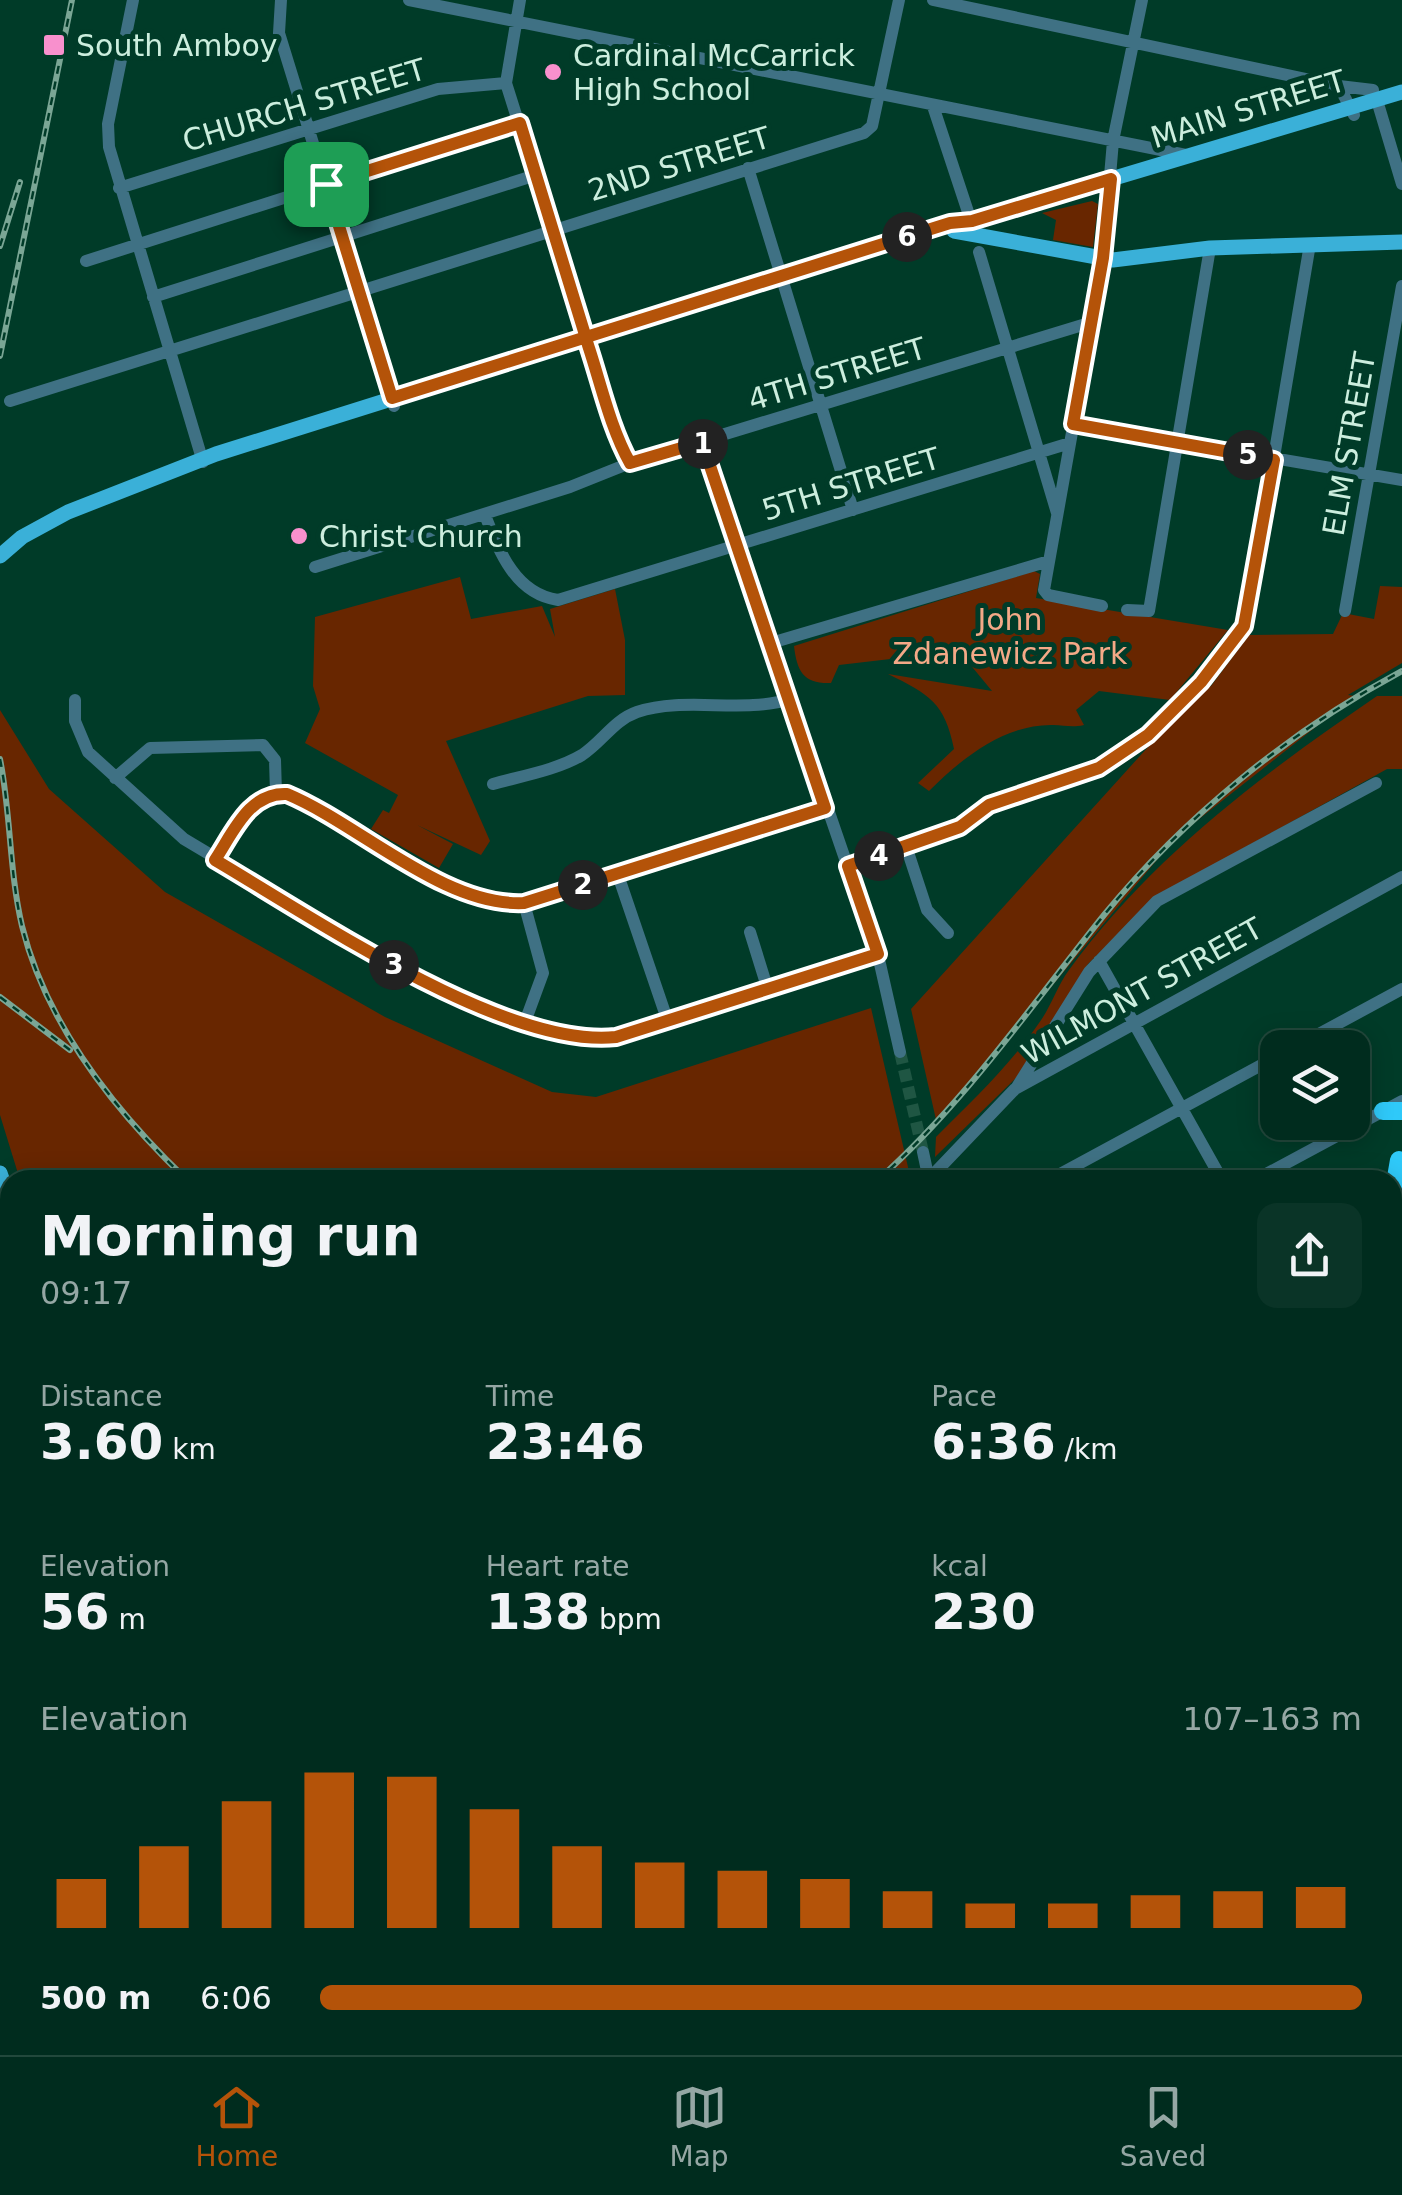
<!DOCTYPE html>
<html lang="en">
<head>
<meta charset="utf-8">
<style>
  body { margin:0; font-family:"DejaVu Sans",sans-serif; background:#0a3427; color:#f1f3f6; height:100vh; display:flex; flex-direction:column; font-size:38px; white-space:nowrap }
  * { box-sizing:border-box; margin:0 }
  p { font-size:32px; color:#95a7a4 }
  .icon { flex:none; width:55px; height:55px; fill:none; stroke:currentColor; stroke-width:2; stroke-linecap:round; stroke-linejoin:round }
  .map { position:relative; flex:1; overflow:hidden }
  .panel { position:absolute; left:0px; top:1170px; width:1402px; height:885px; display:flex; flex-direction:column; background:#002c1e; border-radius:30px 30px 0 0; box-shadow:0 5px 25px #0003,0 0 0 2px #22483c }
  .panel>* { flex:none }
  .buttons { position:absolute; left:1260px; top:1030px; display:grid; gap:20px }
  .buttons a { display:grid; place-items:center; width:110px; height:110px; border-radius:20px; background:#002c1e; box-shadow:0 5px 25px #0003,0 0 0 2px #22483c; font-size:50px }
  .pin { position:absolute; display:grid; place-items:center; width:85px; height:85px; color:#fff; margin:-42px; border-radius:20px; box-shadow:0 5px 15px #0006 }
  .km { position:absolute; width:50px; height:50px; margin:-25px; border-radius:50%; background:#222; color:#fff; font-size:28px; line-height:50px; text-align:center }
  .round { display:grid; place-items:center; flex:none; width:105px; height:105px; border-radius:20px; background:#0a3427 }
  .summary { display:flex; align-items:center; justify-content:space-between; height:170px; padding:0 40px }
  h1 { font-size:55px; font-weight:800; line-height:75px }
  .metrics { display:grid; grid-template-columns:repeat(3,1fr); gap:15px; height:170px; padding:10px 40px }
  .metrics div { display:grid; align-content:center }
  .metrics b { font-size:50px; font-weight:800 }
  .metrics small { font-size:28px; font-weight:400 }
  .metrics p { font-size:28px }
  .chart { height:280px; padding:20px 40px }
  .chart p { display:flex; justify-content:space-between }
  .chart svg { width:100%; height:180px; margin-top:10px; stroke:#b45309; stroke-width:6 }
  ul { padding:0 40px; list-style:none; font-size:32px }
  li { display:grid; grid-template-columns:160px 120px 1fr; align-items:center; height:75px }
  li i { height:25px; border-radius:12px; background:#b45309 }
  .tabs { display:flex; justify-content:space-around; align-items:center; height:140px; border-top:2px solid #22483c; background:#002c1e; font-size:28px; color:#95a7a4 }
  .tabs a { display:grid; justify-items:center; gap:5px }
  .tabs .selected { color:#b45309 }
  .map>svg:first-child { display:block }
</style>
</head>
<body>
<div class="map">
<svg width="1402" height="2055" viewBox="0 0 1402 2055">
  <rect width="100%" height="100%" fill="#003b28"/>
  <path fill="#184332" d="M 0,1257 L 10,1287 L 10,1916 L 0,1919 Z
    M 1022,2045 L 1193,2045 L 1179,2055 L 1019,2055 L 1016,2048 Z"/>
  <path fill="#682600" d="M 1092,201 L 1098,204 L 1093,247 L 1053,240 L 1056,220 L 1042,213 Z
    M 1034,571 L 1040,574 L 1036,598 L 1228,630 L 1170,700 L 1099,691 L 1076,710 L 1084,725 C 1071,728 1065,725 1053,725 C 1004,724 961,759 929,791 L 918,783 L 954,749 C 945,703 929,694 888,674 L 992,691 L 959,651 L 839,665 L 831,683 C 804,684 797,672 794,646 Z
    M 460,577 L 471,619 L 542,606 L 555,637 L 550,609 L 615,589 L 625,640 L 625,695 L 588,696 L 446,741 L 490,841 L 481,855 L 417,825 L 453,844 L 439,868 L 371,829 L 383,810 L 389,813 L 398,795 L 305,743 L 320,709 L 313,686 L 315,617 Z
    M 1380,586 L 1402,587 L 1402,663 L 1348,695 L 1355,696 L 1175,838 L 937,1124 L 911,1009 L 1196,694 L 1211,686 L 1249,635 L 1333,634 L 1343,613 L 1374,619 Z
    M 1377,696 L 1402,696 L 1402,769 L 1387,769 L 1159,895 L 1088,964 L 1017,1077 L 935,1157 L 936,1137 C 972,1101 1010,1065 1039,1023 C 1051,1007 1057,986 1069,970 C 1152,856 1263,774 1377,696 Z
    M 0,710 L 49,789 L 165,892 L 385,1017 L 552,1092 L 596,1097 L 871,1008 L 911,1180 L 20,1180 L 0,1115 Z
    M 358,2045 L 486,2045 L 467,2055 L 356,2055 Z"/>
  <g fill="none" stroke-linecap="round" stroke-linejoin="round">
    <path stroke="#1f5643" stroke-width="12" stroke-dasharray="12 6" stroke-linecap="butt" d="M 900,1052 L 923,1152"/>
    <path stroke="#3f7184" stroke-width="12" d="M 133,0 L 108,124 L 109,147 L 203,462
      M 281,0 L 279,33 L 394,406
      M 409,0 L 1186,155
      M 520,0 L 506,83 L 616,432 L 630,463
      M 933,0 L 1339,86 L 1354,115
      M 1339,86 L 1373,90
      M 933,106 L 971,221
      M 1379,107 L 1402,184
      M 748,168 L 853,510
      M 119,188 L 438,89 L 506,83
      M 979,252 L 1057,513
      M 86,261 L 519,123
      M 153,297 L 536,175
      M 10,401 L 864,133 L 872,126 L 899,0
      M 1073,424 L 1402,480
      M 702,442 L 878,955 L 900,1052
      M 485,515 C 499,551 515,594 558,600 L 1070,443
      M 315,567 L 570,487 L 630,463 L 1089,323
      M 1102,606 L 1048,595 L 1044,590 L 1103,258 L 1113,141 L 1142,0
      M 1127,610 L 1149,611 L 1210,248
      M 1345,611 L 1402,286
      M 771,643 L 1049,561
      M 75,700 L 75,721 L 88,752 L 184,839 L 429,985 L 561,1036 L 617,1037 L 878,955
      M 115,778 L 150,748 L 263,745 L 275,760 L 276,793
      M 493,784 C 521,776 557,770 582,755 C 602,742 614,720 637,712 C 686,696 741,714 791,699
      M 906,846 L 927,910 L 948,933
      M 215,860 C 233,833 249,792 287,794 L 463,892 L 487,901 L 524,903 L 825,808
      M 848,866 L 960,827 L 989,805 L 1099,768 L 1147,735 L 1201,681 L 1244,625 L 1251,593 L 1310,244
      M 618,875 L 667,1019
      M 524,903 L 543,973 L 525,1022
      M 750,932 L 768,990
      M 1099,961 L 1222,1180
      M 1293,1048 L 1402,989
      M 1017,1087 L 1089,972 L 1157,901 L 1376,783
      M 923,1152 L 929,1180
      M 929,1179 L 1015,1089 L 1402,877
      M 1049,1180 L 1278,1056
      M 1255,1180 L 1402,1101
      M 1392,1553 L 1402,1571
      M 1392,1785 L 1402,1803
      M 1392,1872 L 1402,1867
      M 504,2045 L 509,2055
      M 467,2055 L 486,2045
      M 921,2055 L 923,2045"/>
    <path stroke="#3ab0d8" stroke-width="15" d="M 954,231 L 1113,260 L 1210,248 L 1402,242
      M 0,556 L 22,537 L 68,512 L 216,454 L 951,223 L 971,221 L 1402,92
      M 0,1173 L 10,1202
      M 0,1213 L 10,1251
      M 254,2053 L 270,2048"/>
    <path stroke="#2fc9f9" stroke-width="18" d="M 1383,1111 L 1402,1111
      M 1399,1160 L 1395,1183 L 1402,1193
      M 1392,1246 L 1402,1231
      M 1392,1273 L 1402,1258
      M 1392,2017 L 1402,2011
      M 731,2055 L 745,2045
      M 763,2055 L 777,2045
      M 1332,2055 L 1349,2045"/>
    <g stroke="#7aa695" stroke-width="6">
      <path id="rail" d="M 0,246 L 20,182
        M 0,356 L 72,0
        M 0,759 C 11,814 9,871 22,926 C 46,1024 116,1112 187,1180
        M 0,997 L 70,1050
        M 878,1180 C 966,1101 1030,1007 1104,915 C 1184,817 1290,731 1402,671"/>
    </g>
    <use href="#rail" stroke="#003b28" stroke-width="2.5" stroke-dasharray="8" stroke-linecap="butt"/>
  </g>
  <g fill="none" stroke-linecap="round" stroke-linejoin="round">
    <g stroke="#fff" stroke-width="20">
      <path id="route" d="M 326,184 L 520,123 L 586,338 L 588,345 C 601,384 610,427 630,463 L 702,442 L 825,808 L 524,903 C 444,907 359,824 287,794 C 249,792 233,833 215,860 C 312,917 506,1049 616,1037 L 878,954 L 848,866 L 960,827 L 989,805 L 1099,768 L 1148,735 L 1201,682 L 1244,626 L 1274,460 L 1073,424 L 1103,258 L 1111,179 L 972,221 L 950,223 L 392,398 L 326,184"/>
    </g>
    <use href="#route" stroke="#b45309" stroke-width="12"/>
  </g>
  <g fill="#f890cd" stroke="#003b28" stroke-width="4">
    <rect x="42" y="33" width="24" height="24" rx="5"/>
    <circle cx="553" cy="72" r="10"/>
    <circle cx="299" cy="536" r="10"/>
  </g>
  <g text-anchor="middle" dominant-baseline="central" stroke-width="10" stroke-linejoin="round" paint-order="stroke">
    <g font-size="30" fill="#cceede" stroke="#003b28" text-anchor="start">
      <text x="76" y="45">South Amboy</text>
      <text x="573" y="55">Cardinal McCarrick<tspan x="573" dy="34">High School</tspan></text>
      <text x="319" y="536">Christ Church</text>
    </g>
    <g font-size="30" fill="#cceede" stroke="#003b28">
      <text transform="translate(304 105) rotate(-17)">CHURCH STREET</text>
      <text transform="translate(1248 109) rotate(-17)">MAIN STREET</text>
      <text transform="translate(679 164) rotate(-17)">2ND STREET</text>
      <text transform="translate(837 374) rotate(-17)">4TH STREET</text>
      <text transform="translate(1349 444) rotate(-80)">ELM STREET</text>
      <text transform="translate(851 484) rotate(-17)">5TH STREET</text>
      <text transform="translate(1142 991) rotate(-29)">WILMONT STREET</text>
    </g>
    <g font-size="30" fill="#f4a987" stroke="#003b28">
      <text x="1010" y="619">John<tspan x="1010" dy="34">Zdanewicz Park</tspan></text>
    </g>
  </g>
</svg>
<div class="buttons">
<a><svg class="icon" aria-label="layers" viewBox="0 0 24 24"><path d="M12 4l9 5-9 5-9-5zM3 14l9 5 9-5"/></svg></a>
</div>
<div class="pin" style="left:326px;top:184px;background:#1e9e55"><svg class="icon" aria-label="arrive" viewBox="0 0 24 24"><path d="M6 21V4h12l-3 4 3 4H6"/></svg></div>
<b class="km" style="left:703px;top:444px">1</b>
<b class="km" style="left:583px;top:885px">2</b>
<b class="km" style="left:394px;top:965px">3</b>
<b class="km" style="left:879px;top:856px">4</b>
<b class="km" style="left:1248px;top:455px">5</b>
<b class="km" style="left:907px;top:237px">6</b>
<section class="panel">
<div class="summary"><div><h1>Morning run</h1><p>09:17</p></div><a class="round"><svg class="icon" aria-label="share" viewBox="0 0 24 24"><path d="M12 15V3M7 8l5-5 5 5M5 13v7h14v-7"/></svg></a></div>
<div class="metrics">
<div><p>Distance</p><b>3.60<small> km</small></b></div>
<div><p>Time</p><b>23:46</b></div>
<div><p>Pace</p><b>6:36<small> /km</small></b></div>
</div>
<div class="metrics">
<div><p>Elevation</p><b>56<small> m</small></b></div>
<div><p>Heart rate</p><b>138<small> bpm</small></b></div>
<div><p>kcal</p><b>230</b></div>
</div>
<div class="chart"><p><span>Elevation</span>107–163 m</p>
<svg viewBox="0 0 160 44" preserveAspectRatio="none"><path d="M5 44V32M15 44V24M25 44V13M35 44V6M45 44V7M55 44V15M65 44V24M75 44V28M85 44V30M95 44V32M105 44V35M115 44V38M125 44V38M135 44V36M145 44V35M155 44V34"/></svg>
</div>
<ul>
<li><b>500 m</b>6:06<i style="width:100%"></i></li>
</ul>
</section>
</div>
<nav class="tabs">
<a class="selected"><svg class="icon" aria-label="home" viewBox="0 0 24 24"><path d="M3 11l9-7 9 7M6 9v11h12V9"/></svg>Home</a>
<a><svg class="icon" aria-label="map" viewBox="0 0 24 24"><path d="M3 6l6-2 6 2 6-2v14l-6 2-6-2-6 2zM9 4v14M15 6v14"/></svg>Map</a>
<a><svg class="icon" aria-label="saved" viewBox="0 0 24 24"><path d="M7 4h10v16l-5-4-5 4z"/></svg>Saved</a>
</nav>
</body>
</html>
